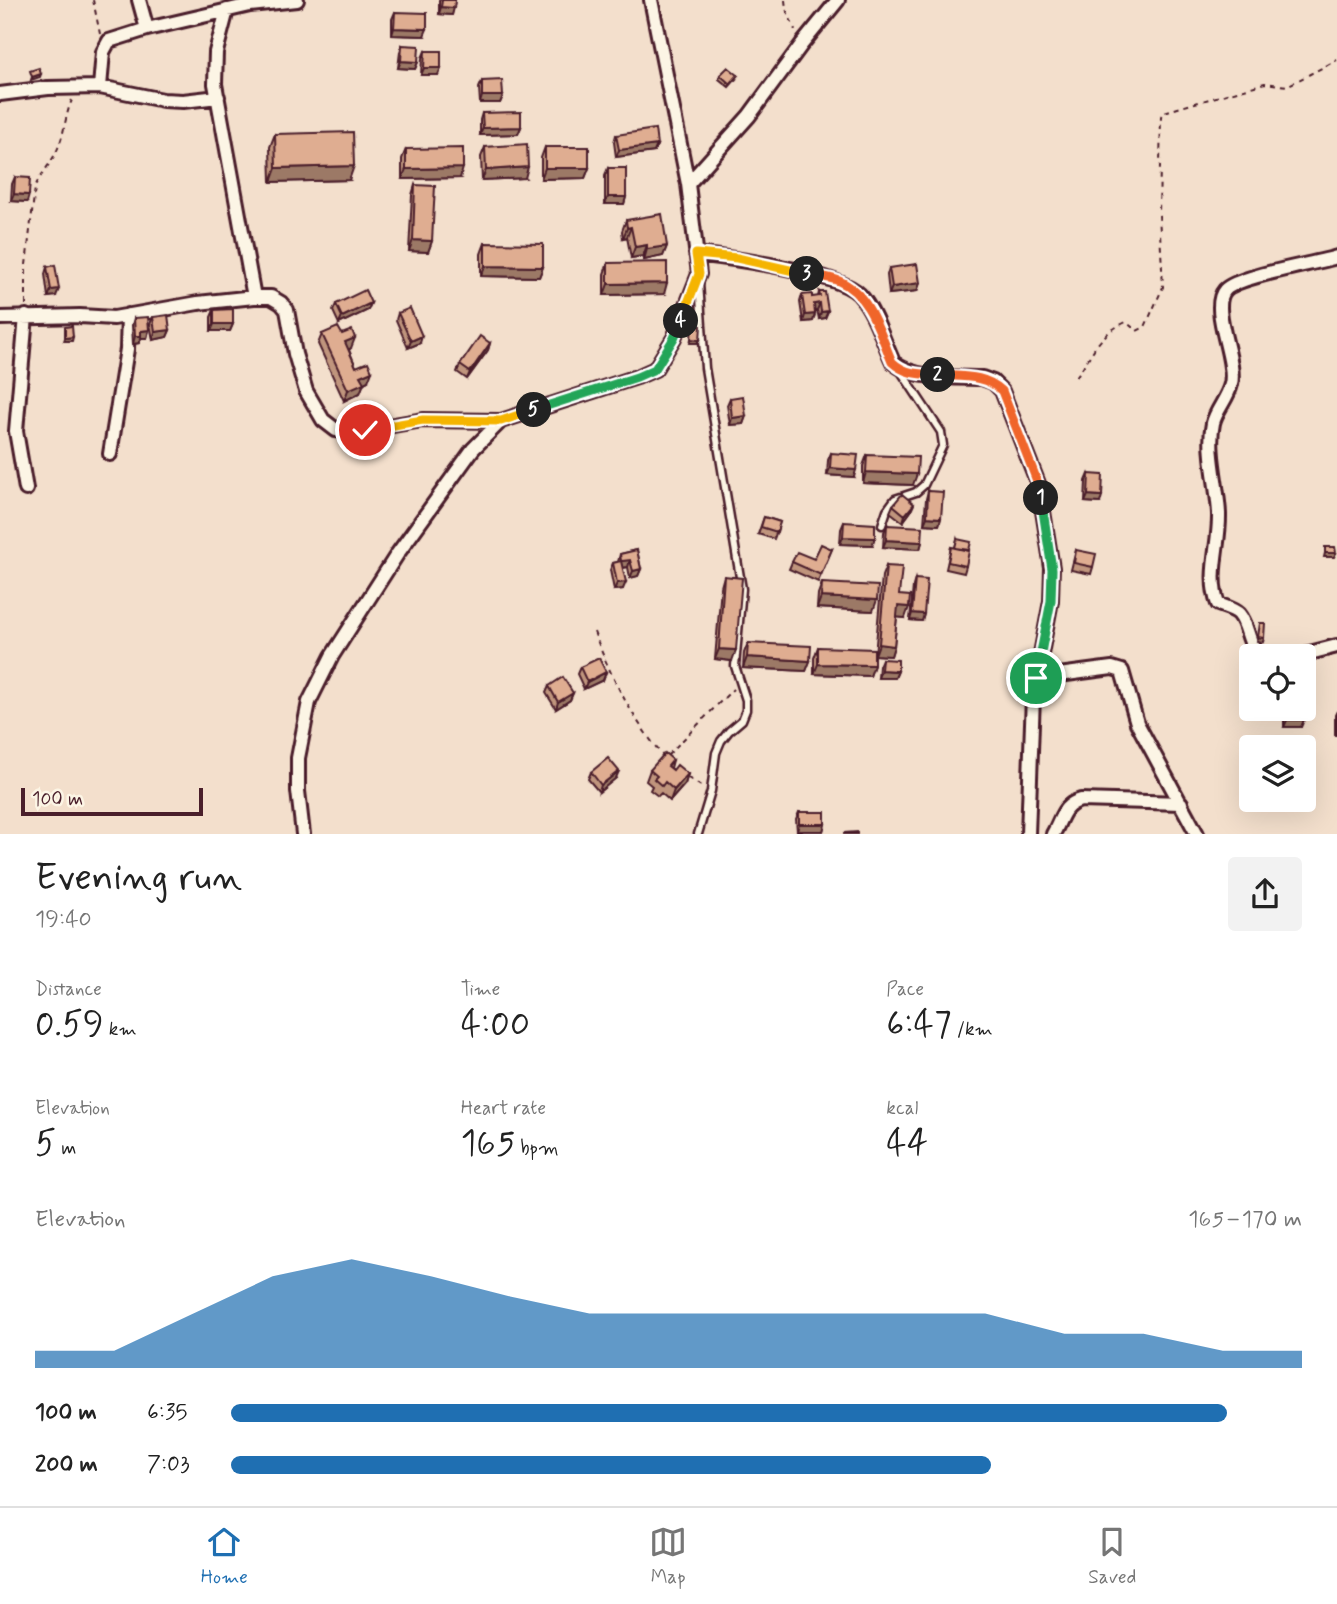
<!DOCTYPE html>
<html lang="en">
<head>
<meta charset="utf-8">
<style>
  body { margin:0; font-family:Mynerve,sans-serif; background:#f2f2f2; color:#222; height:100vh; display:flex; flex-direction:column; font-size:26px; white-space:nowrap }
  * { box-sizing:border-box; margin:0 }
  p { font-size:23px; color:#767676 }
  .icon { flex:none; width:38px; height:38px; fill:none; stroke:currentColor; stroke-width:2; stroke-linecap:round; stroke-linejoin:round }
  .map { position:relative; height:834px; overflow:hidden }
  .panel { display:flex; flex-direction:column; background:#fff; flex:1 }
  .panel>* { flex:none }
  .buttons { position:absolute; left:1239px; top:644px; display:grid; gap:14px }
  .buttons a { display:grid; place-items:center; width:77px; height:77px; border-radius:7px; background:#fff; box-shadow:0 7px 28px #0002; font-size:35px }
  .scale { position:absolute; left:21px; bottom:18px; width:182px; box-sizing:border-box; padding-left:7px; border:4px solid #4a1f2b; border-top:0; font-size:19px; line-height:24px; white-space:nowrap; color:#4a1f2b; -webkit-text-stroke:5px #fcf5e5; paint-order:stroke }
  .pin { position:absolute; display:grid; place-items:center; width:60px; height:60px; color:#fff; margin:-30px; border:4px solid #fff; border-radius:50%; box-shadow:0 2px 7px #0007 }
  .km { position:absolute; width:35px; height:35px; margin:-18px; border-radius:50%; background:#222; color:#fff; font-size:19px; line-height:35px; text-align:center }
  .round { display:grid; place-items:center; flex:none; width:74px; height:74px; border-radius:7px; background:#f2f2f2 }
  .headline { display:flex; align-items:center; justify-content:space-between; height:119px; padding:0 35px }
  h1 { font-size:38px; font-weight:600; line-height:52px }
  .stats { display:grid; grid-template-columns:repeat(3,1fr); gap:10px; height:119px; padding:7px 35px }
  .stats div { display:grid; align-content:center }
  .stats b { font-size:35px; font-weight:600 }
  .stats small { font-size:19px; font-weight:400 }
  .stats p { font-size:19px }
  .chart { height:196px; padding:14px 35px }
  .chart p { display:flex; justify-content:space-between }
  .chart svg { width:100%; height:126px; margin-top:7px; fill:#1f6fb2; opacity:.7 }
  ul { padding:0 35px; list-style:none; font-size:23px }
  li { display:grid; grid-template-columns:112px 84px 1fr; align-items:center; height:52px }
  li i { height:18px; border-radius:9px; background:#1f6fb2 }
  .tabs { display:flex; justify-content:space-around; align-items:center; height:98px; border-top:2px solid #e0e0e0; background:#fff; font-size:19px; color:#767676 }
  .tabs a { display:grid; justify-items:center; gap:4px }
  .tabs .on { color:#1f6fb2 }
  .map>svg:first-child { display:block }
</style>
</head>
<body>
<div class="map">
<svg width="1337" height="834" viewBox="0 0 1337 834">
  <rect width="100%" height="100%" fill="#f3dfcc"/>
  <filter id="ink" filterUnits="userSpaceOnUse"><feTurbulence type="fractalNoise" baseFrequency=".0143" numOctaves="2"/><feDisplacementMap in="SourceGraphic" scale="14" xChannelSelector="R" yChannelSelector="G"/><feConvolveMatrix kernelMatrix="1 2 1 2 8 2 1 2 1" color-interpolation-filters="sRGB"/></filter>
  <g filter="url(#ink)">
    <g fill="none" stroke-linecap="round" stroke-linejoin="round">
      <g stroke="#4a1f2b" stroke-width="11">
        <path id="lane" d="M 882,525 L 887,510 L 895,499 L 916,492 L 924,485 L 943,445 L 941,432 L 900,370
          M 698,834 L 711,791 L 716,753 L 721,741 L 729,731 L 742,720 L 746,710 L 746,700 L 735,666 L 742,589 L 705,368 L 699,283"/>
      </g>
      <g stroke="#4a1f2b" stroke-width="18">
        <path id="street" d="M 139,0 L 147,29
          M 227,10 L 216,52 L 215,84 L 254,297
          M 100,87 L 103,52 L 109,41 L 147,29 L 250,5 L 297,0
          M 0,94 L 48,88 L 100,87 L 163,100 L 183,101 L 218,97
          M 688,184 L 749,116 L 802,44 L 838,0
          M 696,254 C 730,258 837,272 859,294 C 875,311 883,341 893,362 C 912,380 956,377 982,378 L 993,382 L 1002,391 L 1039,486 L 1052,568 L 1051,601 L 1033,696 L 1028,834
          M 0,318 L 80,316 L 114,318 L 198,303 L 254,297 L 271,297 L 281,303 L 287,310 L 295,354 L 306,391 L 323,420 L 336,430 L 352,432 L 423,420 L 501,421
          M 110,454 L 127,349 L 128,315
          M 26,489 L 16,431 L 26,316
          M 1267,656 C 1246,652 1251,628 1239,614 C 1234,609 1225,607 1218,604 C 1207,576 1220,544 1219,514 C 1218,487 1207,450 1213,423 C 1216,410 1228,398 1231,384 C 1237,360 1209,308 1225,290 C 1238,276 1314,264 1337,257
          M 1298,656 L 1337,646
          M 1036,678 L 1112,668 L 1122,671 L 1137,723 L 1197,834
          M 303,834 L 298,791 L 298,758 L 309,702 L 332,656 L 398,553 L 473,449 L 501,421 L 637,377 L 655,369 L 674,338 L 699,274 L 688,184 L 651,0
          M 1053,834 C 1062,819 1062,805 1081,800 L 1181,803"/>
      </g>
      <path stroke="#4a1f2b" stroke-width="2" stroke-dasharray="5 5" stroke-linecap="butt" d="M 93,0 L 100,34
        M 785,0 L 786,9 L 795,30
        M 26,305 L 26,265 L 35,187 C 41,173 52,163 58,148 C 65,132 65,115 72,100
        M 1076,377 C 1093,354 1097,335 1126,322 L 1137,331 L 1145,327 L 1163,287 L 1159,214 L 1161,116 L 1164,112 L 1265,83 L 1287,86 L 1337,60
        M 594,632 C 611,678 632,718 663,756
        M 668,755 L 733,689
        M 688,778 L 701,786"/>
      <use href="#lane" stroke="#fcf5e5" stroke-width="6"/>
      <use href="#street" stroke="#fcf5e5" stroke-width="12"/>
    </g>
    <path fill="#c0957d" stroke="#4a1f2b" stroke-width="2" d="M 439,0 L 455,0 L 452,15 L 439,14 Z
      M 395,12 L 424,36 L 392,35 L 392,19 Z
      M 402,45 L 418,62 L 415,69 L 398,68 L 400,52 Z
      M 425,51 L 438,75 L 421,75 L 422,58 Z
      M 720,75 L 736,79 L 729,87 L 719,79 Z
      M 482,81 L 503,96 L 500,103 L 480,103 L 479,88 Z
      M 482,113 L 521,127 L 518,134 L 480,135 L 480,120 Z
      M 275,134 L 349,180 L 271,182 L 270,147 Z
      M 616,135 L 657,145 L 654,152 L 616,157 L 614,142 Z
      M 485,147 L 525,178 L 482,180 L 481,157 Z
      M 545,147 L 589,168 L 585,178 L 541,179 L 541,158 Z
      M 406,149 L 460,178 L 402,179 L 402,159 Z
      M 608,168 L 626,197 L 624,204 L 605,204 L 605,175 Z
      M 15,177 L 27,202 L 11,201 L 12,184 Z
      M 415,185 L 432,241 L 428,252 L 409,251 L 412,195 Z
      M 626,220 L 667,246 L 663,256 L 644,260 L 643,256 L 631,258 L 627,237 L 623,238 L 622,231 Z
      M 485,243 L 543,267 L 539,277 L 481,276 L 481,254 Z
      M 608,263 L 664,294 L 604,295 L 604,274 Z
      M 47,267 L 56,296 L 48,297 L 45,274 Z
      M 889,268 L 920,283 L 917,291 L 889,294 L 887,275 Z
      M 819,292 L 828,311 L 825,318 L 819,319 L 817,310 L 815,311 L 815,314 L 813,321 L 803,322 L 800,302 L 802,295 L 812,297 L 818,297 Z
      M 371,303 L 368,310 L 339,324 L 333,311 L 336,304 Z
      M 214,310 L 233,324 L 230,331 L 211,331 L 211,317 Z
      M 398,313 L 420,343 L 408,348 L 396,320 Z
      M 153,317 L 170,330 L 167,337 L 153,340 L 150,324 Z
      M 134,318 L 149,330 L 147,338 L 141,338 L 139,343 L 133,344 L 132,325 Z
      M 322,334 L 342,334 L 351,348 L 349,350 L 356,367 L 368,381 L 364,383 L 360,393 L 344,401 L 318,344 Z
      M 490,343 L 488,350 L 467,379 L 457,372 L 460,365 Z
      M 730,398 L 746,416 L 743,424 L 730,425 L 727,405 Z
      M 831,453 L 854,477 L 827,475 L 828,460 Z
      M 867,455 L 913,485 L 863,483 L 863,466 Z
      M 1089,474 L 1100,503 L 1085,502 L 1086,481 Z
      M 928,491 L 941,518 L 939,525 L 924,524 L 926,499 Z
      M 893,505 L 911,511 L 903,522 L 890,512 Z
      M 764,517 L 780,522 L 774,539 L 758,534 Z
      M 844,522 L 872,545 L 840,544 L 841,529 Z
      M 887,525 L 922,542 L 920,549 L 883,547 L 884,532 Z
      M 957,539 L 966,566 L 964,573 L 946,569 L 951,547 L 955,548 Z
      M 832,549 L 818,582 L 789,569 L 792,562 L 814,559 Z
      M 637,550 L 641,569 L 638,576 L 630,578 L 628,567 L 623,568 L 623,589 L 614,590 L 610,570 L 613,563 L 618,562 L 620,554 Z
      M 1076,550 L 1093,567 L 1091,574 L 1071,570 Z
      M 886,566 L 899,595 L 905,618 L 897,617 L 894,646 L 891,656 L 875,655 L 882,576 Z
      M 724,576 L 732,661 L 715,659 L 721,587 Z
      M 915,579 L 924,614 L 922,621 L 910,620 L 913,586 Z
      M 822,583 L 873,611 L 817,608 L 818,594 Z
      M 748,643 L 810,661 L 806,671 L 743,668 L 744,653 Z
      M 818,647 L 874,665 L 870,676 L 814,674 L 814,658 Z
      M 882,659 L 898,671 L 895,678 L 878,678 L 879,666 Z
      M 580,667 L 606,672 L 603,680 L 584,689 L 577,674 Z
      M 549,686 L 573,693 L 570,700 L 556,709 L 546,693 Z
      M 1286,709 L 1303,709 L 1301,727 L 1284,727 L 1284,714 Z
      M 1337,711 L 1337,735 L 1335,735 L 1335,715 Z
      M 673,760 L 671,768 L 673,770 L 688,774 L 685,784 L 670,801 L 661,793 L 658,796 L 650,790 L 652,786 L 646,781 L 650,770 Z
      M 591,772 L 616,778 L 599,792 L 588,779 Z
      M 799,812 L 825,824 L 823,831 L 797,831 L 796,819 Z"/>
    <path fill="#9c7966" stroke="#4a1f2b" stroke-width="2" d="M 441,7 L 454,8 L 452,15 L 439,14 Z
      M 394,28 L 427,29 L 424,36 L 392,35 Z
      M 401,61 L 418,62 L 415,69 L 398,68 Z
      M 424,68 L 441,68 L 438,75 L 421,75 Z
      M 41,74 L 40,77 L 31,80 L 32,77 Z
      M 482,96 L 503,96 L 500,103 L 480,103 Z
      M 521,127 L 518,134 L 480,135 L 483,128 Z
      M 657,145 L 654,152 L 616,157 L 619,150 Z
      M 354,166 L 349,180 L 271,182 L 276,168 Z
      M 528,167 L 525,178 L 482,180 L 486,170 Z
      M 463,168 L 460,178 L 402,179 L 406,169 Z
      M 545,168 L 589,168 L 585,178 L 541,179 Z
      M 14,194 L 29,195 L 27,202 L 11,201 Z
      M 608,197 L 626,197 L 624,204 L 605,204 Z
      M 631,227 L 627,237 L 623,238 L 627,228 Z
      M 413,240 L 432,241 L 428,252 L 409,251 Z
      M 647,245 L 643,256 L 631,258 L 635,247 Z
      M 667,246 L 663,256 L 644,260 L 647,249 Z
      M 485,266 L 543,267 L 539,277 L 481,276 Z
      M 667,283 L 664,294 L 604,295 L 608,284 Z
      M 920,283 L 917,291 L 889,294 L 892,287 Z
      M 59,289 L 56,296 L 48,297 L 51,290 Z
      M 371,303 L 368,310 L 339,324 L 342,317 Z
      M 820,303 L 817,310 L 811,311 L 814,304 Z
      M 828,311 L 825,318 L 819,319 L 821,312 Z
      M 815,314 L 813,321 L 803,322 L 805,315 Z
      M 214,324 L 233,324 L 230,331 L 211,331 Z
      M 149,330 L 147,338 L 141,338 L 139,343 L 133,344 L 135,336 L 141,331 Z
      M 170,330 L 167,337 L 153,340 L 155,332 Z
      M 422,336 L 420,343 L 408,348 L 411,341 Z
      M 73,337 L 72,341 L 64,341 L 65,338 Z
      M 355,338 L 351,348 L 342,353 L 345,342 Z
      M 691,339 L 700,340 L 698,343 L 690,343 Z
      M 490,343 L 488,350 L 467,379 L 470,372 Z
      M 372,371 L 368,381 L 364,383 L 360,393 L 344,401 L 348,390 L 360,376 Z
      M 746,416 L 743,424 L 730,425 L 732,418 Z
      M 830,468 L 856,470 L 854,477 L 827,475 Z
      M 866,472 L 917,474 L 913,485 L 863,483 Z
      M 1088,495 L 1102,496 L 1100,503 L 1085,502 Z
      M 914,504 L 911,511 L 903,522 L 905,515 Z
      M 927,517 L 941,518 L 939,525 L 924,524 Z
      M 843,537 L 875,538 L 872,545 L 840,544 Z
      M 886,540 L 922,542 L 920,549 L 883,547 Z
      M 1325,553 L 1336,553 L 1334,557 L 1324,557 Z
      M 630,560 L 628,567 L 619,568 L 621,561 Z
      M 641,569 L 638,576 L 630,578 L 633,571 Z
      M 626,582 L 623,589 L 614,590 L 617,583 Z
      M 821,597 L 877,600 L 873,611 L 817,608 Z
      M 898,606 L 909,607 L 905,618 L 894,617 Z
      M 912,613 L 924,614 L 922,621 L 910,620 Z
      M 1258,637 L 1264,638 L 1263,642 L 1257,641 Z
      M 879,644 L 894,646 L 891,656 L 875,655 Z
      M 719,649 L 736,650 L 732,661 L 715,659 Z
      M 747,657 L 810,661 L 806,671 L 743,668 Z
      M 818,664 L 874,665 L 870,676 L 814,674 Z
      M 881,670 L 898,671 L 895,678 L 878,678 Z
      M 606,672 L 603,680 L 584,689 L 587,682 Z
      M 573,693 L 570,700 L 556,709 L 558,702 Z
      M 1287,720 L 1304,720 L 1301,727 L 1284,727 Z
      M 619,771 L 616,778 L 599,792 L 601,785 Z
      M 688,774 L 685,784 L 670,801 L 674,790 Z
      M 799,824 L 825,824 L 823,831 L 797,831 Z"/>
    <path fill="#dfad91" stroke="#4a1f2b" stroke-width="2" d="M 442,0 L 455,0 L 454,8 L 441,7 Z
      M 395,12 L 427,13 L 427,29 L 394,28 Z
      M 402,45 L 419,46 L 418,62 L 401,61 Z
      M 425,51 L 441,51 L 441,68 L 424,68 Z
      M 728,67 L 738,75 L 730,84 L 720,75 Z
      M 39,68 L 41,74 L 32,77 L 30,71 Z
      M 502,80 L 503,96 L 482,96 L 482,81 Z
      M 521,112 L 521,127 L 483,128 L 482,113 Z
      M 655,129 L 657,145 L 619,150 L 616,135 Z
      M 353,132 L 354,166 L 276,168 L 275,134 Z
      M 527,144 L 528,167 L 486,170 L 485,147 Z
      M 545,147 L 589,147 L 589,168 L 545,168 Z
      M 463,148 L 463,168 L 406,169 L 406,149 Z
      M 608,168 L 626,168 L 626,197 L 608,197 Z
      M 15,177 L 30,178 L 29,195 L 14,194 Z
      M 415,185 L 435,186 L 432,241 L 413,240 Z
      M 662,214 L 667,246 L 647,249 L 647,245 L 635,247 L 631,227 L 627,228 L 626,220 Z
      M 485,243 L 543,244 L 543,267 L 485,266 Z
      M 667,262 L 667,283 L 608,284 L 608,263 Z
      M 917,264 L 920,283 L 892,287 L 889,268 Z
      M 55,265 L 59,289 L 51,290 L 47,267 Z
      M 365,290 L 371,303 L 342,317 L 336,304 Z
      M 819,292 L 825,292 L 828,311 L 821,312 L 820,303 L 814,304 L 815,314 L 805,315 L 802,295 L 812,294 L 812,297 L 820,296 Z
      M 410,308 L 422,336 L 411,341 L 398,313 Z
      M 233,309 L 233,324 L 214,324 L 214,310 Z
      M 168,315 L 170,330 L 155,332 L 153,317 Z
      M 148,317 L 149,330 L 141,331 L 141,336 L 135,336 L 134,318 Z
      M 692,325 L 701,326 L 700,340 L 691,339 Z
      M 72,326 L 73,337 L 65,338 L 65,327 Z
      M 338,327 L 342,334 L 352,330 L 355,338 L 345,342 L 356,367 L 368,362 L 372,371 L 360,376 L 364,383 L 348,390 L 322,334 Z
      M 480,336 L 490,343 L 470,372 L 460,365 Z
      M 743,396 L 746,416 L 732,418 L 730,398 Z
      M 831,453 L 858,455 L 856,470 L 830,468 Z
      M 867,455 L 918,457 L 917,474 L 866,472 Z
      M 1089,474 L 1103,475 L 1102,496 L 1088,495 Z
      M 928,491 L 943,492 L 941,518 L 927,517 Z
      M 902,494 L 914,504 L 905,515 L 893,505 Z
      M 764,517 L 780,522 L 777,532 L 761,527 Z
      M 844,522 L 875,524 L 875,538 L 843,537 Z
      M 887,525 L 923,527 L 922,542 L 886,540 Z
      M 957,539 L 971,542 L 969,550 L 955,548 Z
      M 821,544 L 832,549 L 821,575 L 792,562 L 797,552 L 814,559 Z
      M 951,547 L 969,551 L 966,566 L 948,562 Z
      M 1325,547 L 1335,547 L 1336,553 L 1325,553 Z
      M 637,550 L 641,569 L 633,571 L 630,560 L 621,561 L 626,582 L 617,583 L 613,563 L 621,561 L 620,554 Z
      M 1076,550 L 1096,554 L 1093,567 L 1074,563 Z
      M 886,566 L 902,567 L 899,595 L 910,596 L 909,607 L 898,606 L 894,646 L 879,644 Z
      M 724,576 L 742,578 L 736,650 L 719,649 Z
      M 915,579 L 927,580 L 924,614 L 912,613 Z
      M 822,583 L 878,586 L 877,600 L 821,597 Z
      M 1260,623 L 1265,623 L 1264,638 L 1258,637 Z
      M 748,643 L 811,646 L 810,661 L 747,657 Z
      M 818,647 L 874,649 L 874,665 L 818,664 Z
      M 599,658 L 606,672 L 587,682 L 580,667 Z
      M 882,659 L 898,660 L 898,671 L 881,670 Z
      M 563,677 L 573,693 L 558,702 L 549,686 Z
      M 1287,709 L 1303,709 L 1304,720 L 1287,720 Z
      M 665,753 L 673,760 L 668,766 L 673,770 L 677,765 L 688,774 L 674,790 L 665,782 L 662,786 L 654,779 L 657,776 L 650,770 Z
      M 608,758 L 619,771 L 601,785 L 591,772 Z
      M 799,812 L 825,812 L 825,824 L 799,824 Z
      M 857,832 L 857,834 L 844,834 L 844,833 Z"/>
  </g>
  <g fill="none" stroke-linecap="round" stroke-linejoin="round" filter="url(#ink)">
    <g stroke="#fff" stroke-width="14">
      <path id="split-1" d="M 1036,678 L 1051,601 L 1052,569 L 1041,498"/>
    </g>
    <g stroke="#fff" stroke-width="14">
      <path id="split-2" d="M 938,375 C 961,377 985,374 1002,391 L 1039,486 L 1041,498"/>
    </g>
    <g stroke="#fff" stroke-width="14">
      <path id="split-3" d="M 807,274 C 817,276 829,277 839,281 C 870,294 880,334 892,362 C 906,375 921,374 938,375"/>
    </g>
    <g stroke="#fff" stroke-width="14">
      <path id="split-4" d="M 681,321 L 699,274 L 696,254 L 737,258 L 807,274"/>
    </g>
    <g stroke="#fff" stroke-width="14">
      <path id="split-5" d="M 534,410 L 637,377 L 655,369 L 674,338 L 681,321"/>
    </g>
    <g stroke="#fff" stroke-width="14">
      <path id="split-6" d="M 365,430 L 423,420 L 501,421 L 534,410"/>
    </g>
    <use href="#split-1" stroke="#22a559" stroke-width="9"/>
    <use href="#split-2" stroke="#f0652b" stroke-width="9"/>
    <use href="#split-3" stroke="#f0652b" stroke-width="9"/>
    <use href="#split-4" stroke="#f5b400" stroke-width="9"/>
    <use href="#split-5" stroke="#22a559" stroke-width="9"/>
    <use href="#split-6" stroke="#f5b400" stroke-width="9"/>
  </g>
</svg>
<div class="buttons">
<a><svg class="icon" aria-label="locate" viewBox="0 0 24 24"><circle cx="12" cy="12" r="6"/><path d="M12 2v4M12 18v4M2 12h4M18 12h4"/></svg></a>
<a><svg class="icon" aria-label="layers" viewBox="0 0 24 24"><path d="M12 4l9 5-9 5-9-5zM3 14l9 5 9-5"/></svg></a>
</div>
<div class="scale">100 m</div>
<div class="pin" style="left:1036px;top:678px;background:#1e9e55"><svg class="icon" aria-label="arrive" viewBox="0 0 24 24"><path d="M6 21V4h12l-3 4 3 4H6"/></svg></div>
<div class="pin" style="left:365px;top:430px;background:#d93025"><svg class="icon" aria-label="check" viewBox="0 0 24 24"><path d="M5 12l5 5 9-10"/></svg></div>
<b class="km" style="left:1041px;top:498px">1</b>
<b class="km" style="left:938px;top:375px">2</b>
<b class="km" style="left:807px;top:274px">3</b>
<b class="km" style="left:681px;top:321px">4</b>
<b class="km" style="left:534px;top:410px">5</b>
</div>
<section class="panel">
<div class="headline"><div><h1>Evening run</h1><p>19:40</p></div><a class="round"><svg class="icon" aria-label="share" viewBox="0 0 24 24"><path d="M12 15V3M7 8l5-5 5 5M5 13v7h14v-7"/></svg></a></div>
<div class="stats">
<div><p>Distance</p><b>0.59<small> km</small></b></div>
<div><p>Time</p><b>4:00</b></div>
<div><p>Pace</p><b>6:47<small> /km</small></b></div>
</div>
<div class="stats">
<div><p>Elevation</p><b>5<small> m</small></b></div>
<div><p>Heart rate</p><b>165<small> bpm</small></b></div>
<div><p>kcal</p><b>44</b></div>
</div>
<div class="chart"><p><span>Elevation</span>165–170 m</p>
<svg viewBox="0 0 160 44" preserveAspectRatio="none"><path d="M0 44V38L10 38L20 25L30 12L40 6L50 12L60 19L70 25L80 25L90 25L100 25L110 25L120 25L130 32L140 32L150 38L160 38V44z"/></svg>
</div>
<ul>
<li><b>100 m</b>6:35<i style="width:93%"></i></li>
<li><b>200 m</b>7:03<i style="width:71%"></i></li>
</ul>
</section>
<nav class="tabs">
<a class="on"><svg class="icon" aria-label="home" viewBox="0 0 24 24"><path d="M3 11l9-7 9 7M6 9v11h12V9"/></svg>Home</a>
<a><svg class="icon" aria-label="map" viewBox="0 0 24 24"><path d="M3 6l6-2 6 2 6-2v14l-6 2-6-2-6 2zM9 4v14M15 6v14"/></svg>Map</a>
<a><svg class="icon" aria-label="saved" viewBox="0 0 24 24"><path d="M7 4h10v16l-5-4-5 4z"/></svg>Saved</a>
</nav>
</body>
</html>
